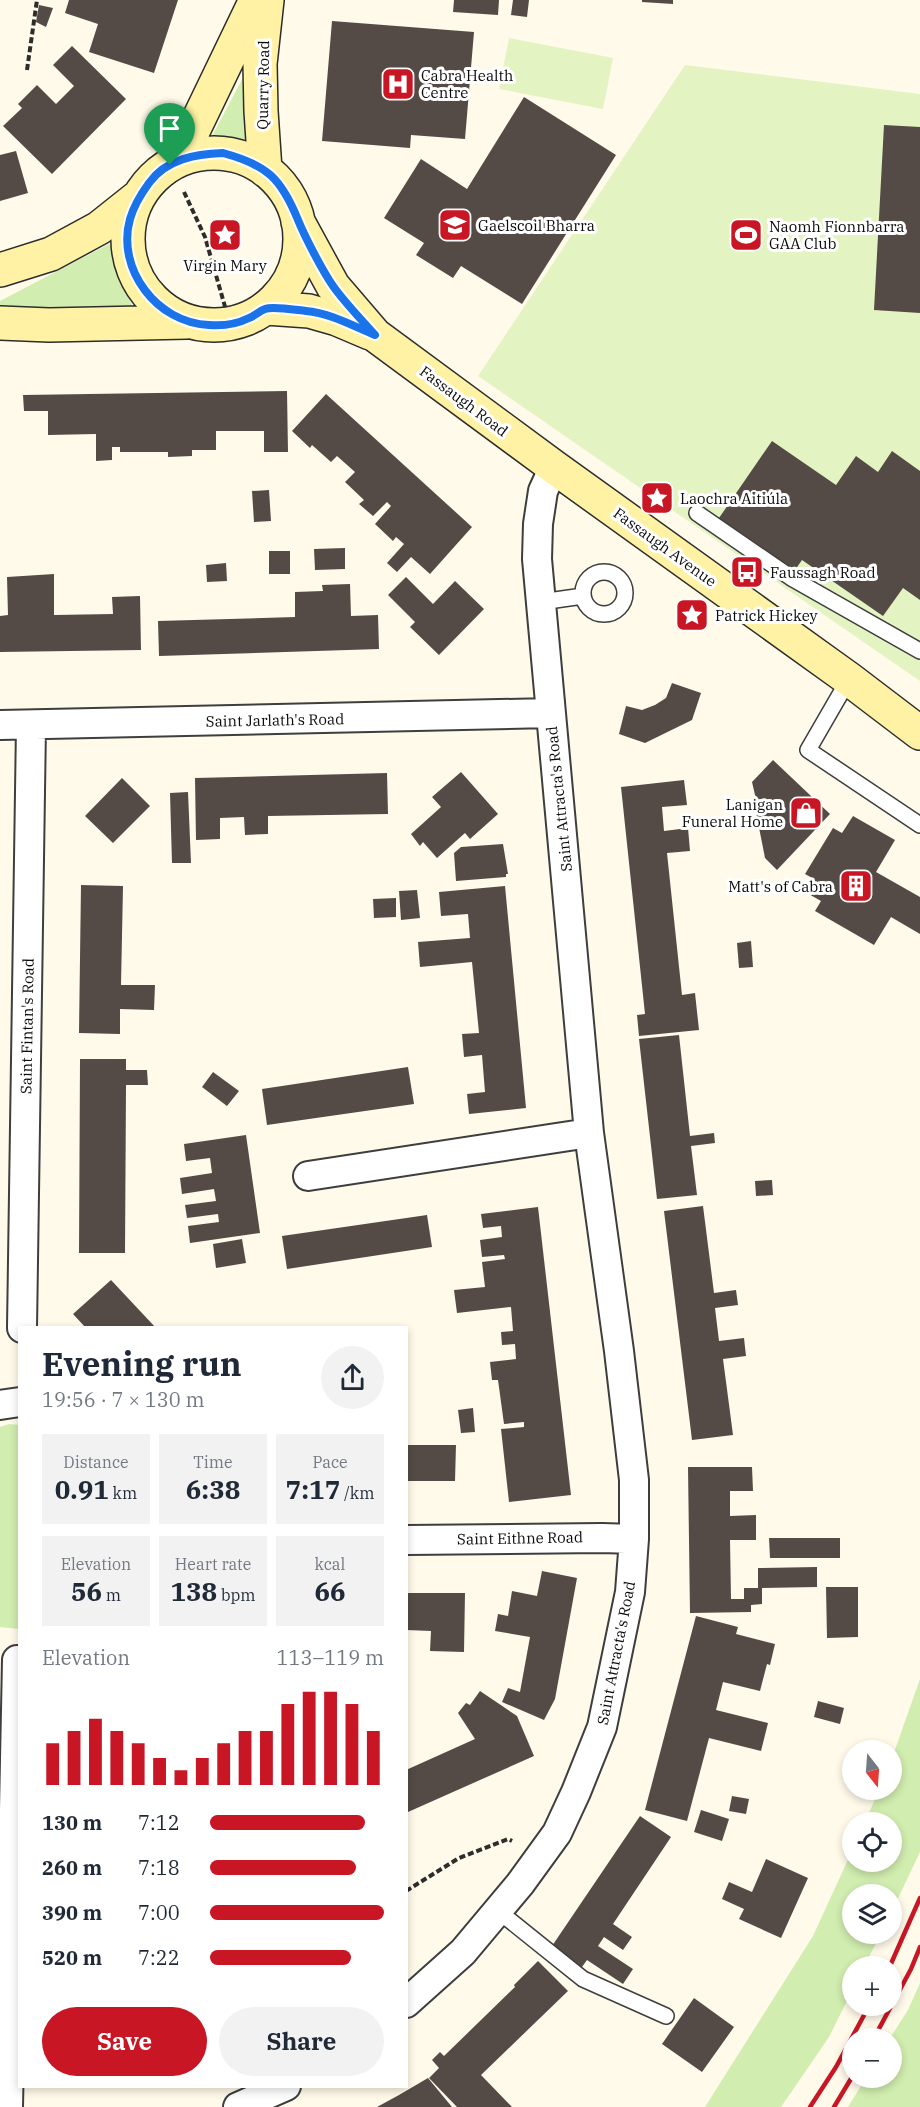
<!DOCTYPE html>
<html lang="en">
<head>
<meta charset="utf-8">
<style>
  body { margin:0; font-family:"IBM Plex Serif",serif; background:#f2f2f3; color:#1f2937; height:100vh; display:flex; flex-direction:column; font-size:22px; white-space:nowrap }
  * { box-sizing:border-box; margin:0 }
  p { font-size:20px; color:#747a83 }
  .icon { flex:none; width:33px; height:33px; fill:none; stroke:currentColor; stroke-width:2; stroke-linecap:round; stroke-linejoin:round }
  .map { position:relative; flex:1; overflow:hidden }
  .side { position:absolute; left:18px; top:1326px; width:390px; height:762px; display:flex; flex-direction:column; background:#fff; border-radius:0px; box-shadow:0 3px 9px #0003 }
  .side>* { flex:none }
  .needle { width:39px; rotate:163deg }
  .fabs { position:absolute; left:842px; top:1740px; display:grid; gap:12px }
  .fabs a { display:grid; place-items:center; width:60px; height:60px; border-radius:50%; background:#fff; box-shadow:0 3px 9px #0003; font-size:30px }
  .pin { position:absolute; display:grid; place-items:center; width:51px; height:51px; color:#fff; margin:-62px -26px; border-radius:50% 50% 50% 0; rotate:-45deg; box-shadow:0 0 6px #0007 }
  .pin .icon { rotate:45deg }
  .round { display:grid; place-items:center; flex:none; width:63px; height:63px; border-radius:32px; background:#f2f2f3 }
  .overview { display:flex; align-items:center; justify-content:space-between; height:102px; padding:0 24px }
  h1 { font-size:33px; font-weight:700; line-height:45px }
  .figures { display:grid; grid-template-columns:repeat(3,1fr); gap:9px; height:102px; padding:6px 24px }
  .figures div { display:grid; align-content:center; border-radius:0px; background:#f2f2f3; text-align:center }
  .figures b { font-size:26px; font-weight:700 }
  .figures small { font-size:16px; font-weight:400 }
  .figures p { font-size:16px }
  .chart { height:168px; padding:12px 24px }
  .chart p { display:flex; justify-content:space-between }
  .chart svg { width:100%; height:108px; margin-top:6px; stroke:#c81625; stroke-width:6 }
  .primary-button { display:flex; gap:12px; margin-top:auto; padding:12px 24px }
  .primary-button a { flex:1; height:69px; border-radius:36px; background:#c81625; color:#fff; font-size:24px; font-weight:700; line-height:69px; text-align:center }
  .primary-button a+a { background:#f2f2f3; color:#1f2937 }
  ul { padding:0 24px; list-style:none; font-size:20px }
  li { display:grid; grid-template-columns:96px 72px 1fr; align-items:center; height:45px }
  li i { height:15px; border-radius:8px; background:#c81625 }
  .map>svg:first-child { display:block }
</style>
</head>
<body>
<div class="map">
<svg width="920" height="2107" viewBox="0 0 920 2107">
  <rect width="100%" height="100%" fill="#fffae9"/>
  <path fill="#d1edaf" d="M 247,70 L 249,150 L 210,140 Z
    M 113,242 L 117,271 L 135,312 L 0,312 L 0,301 Z
    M 9,1424 L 20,1425 L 20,1629 L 0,1627 L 0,1427 Z
    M 920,1679 L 920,1852 L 891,1913 L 891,1894 L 852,1894 L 852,1934 L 881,1934 L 864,1966 L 852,1966 L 852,1991 L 829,2037 L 781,2107 L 705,2107 L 813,1936 L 852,1851 L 852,1862 L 891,1862 L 891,1822 L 865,1822 L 879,1790 L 891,1790 L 891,1761 Z
    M 920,1983 L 920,2107 L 848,2107 L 866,2078 L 891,2078 L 890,2038 L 908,2010 Z"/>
  <path fill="#e4f3c2" d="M 509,38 L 613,58 L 603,109 L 499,89 Z
    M 685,65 L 920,94 L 920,681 L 478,376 Z"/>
  <path fill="#554b46" d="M 69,0 L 178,0 L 154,73 L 89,52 L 98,24 L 65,13 Z
    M 454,0 L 499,0 L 498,15 L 453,12 Z
    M 513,0 L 529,0 L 527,17 L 511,15 Z
    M 642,0 L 673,0 L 673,4 L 642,2 Z
    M 39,5 L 53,8 L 46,27 L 36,22 Z
    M 332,21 L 474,32 L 465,139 L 411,135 L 410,148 L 322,141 Z
    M 72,46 L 126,99 L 52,174 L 3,126 L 22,108 L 18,104 L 37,85 L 56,104 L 74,86 L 53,65 Z
    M 524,97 L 616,155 L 522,304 L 461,266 L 453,278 L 416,255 L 424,243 L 384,218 L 421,159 L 467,189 Z
    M 884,125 L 920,127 L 920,313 L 874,310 Z
    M 16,151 L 28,193 L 0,201 L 0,155 Z
    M 287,391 L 288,452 L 264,452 L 264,431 L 216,431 L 216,450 L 192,450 L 192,456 L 168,457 L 168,452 L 120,452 L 120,447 L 112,447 L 112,460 L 96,461 L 96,434 L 48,435 L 48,411 L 24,411 L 23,395 Z
    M 326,394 L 472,527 L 430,574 L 411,557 L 397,572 L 387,563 L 404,544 L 396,537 L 393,541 L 375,524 L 391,506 L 387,502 L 373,516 L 359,504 L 364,500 L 345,482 L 355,472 L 337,456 L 331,462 L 312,445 L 310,448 L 292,431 Z
    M 772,441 L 836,485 L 856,456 L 878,472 L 892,451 L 920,471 L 920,600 L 903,588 L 883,616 L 802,560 L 795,570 L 719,518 Z
    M 269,490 L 271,521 L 254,522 L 252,491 Z
    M 345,548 L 345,569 L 315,570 L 314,549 Z
    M 269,551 L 290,551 L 290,574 L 269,574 Z
    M 226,563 L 227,581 L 207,582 L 206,565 Z
    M 54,574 L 54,615 L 113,614 L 112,597 L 140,596 L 141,650 L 0,652 L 0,616 L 8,615 L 7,577 Z
    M 406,577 L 433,604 L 455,581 L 484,609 L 439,655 L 410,627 L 415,622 L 388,595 Z
    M 350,584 L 351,616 L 378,615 L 379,649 L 159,656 L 158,621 L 295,617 L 295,592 L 323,591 L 322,585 Z
    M 672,683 L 701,693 L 692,720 L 645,743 L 619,734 L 626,706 L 642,710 L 655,705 L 666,698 Z
    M 773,760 L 830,814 L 777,870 L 765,858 L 755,807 L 759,801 L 755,795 L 752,782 Z
    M 461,772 L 498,814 L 470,839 L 465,833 L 437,858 L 423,842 L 420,846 L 411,834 L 441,807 L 432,797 Z
    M 387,773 L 388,814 L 268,816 L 268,834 L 245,835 L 244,817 L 220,818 L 220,839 L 196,840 L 195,778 Z
    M 122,778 L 150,806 L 113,843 L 85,816 Z
    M 684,780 L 687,805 L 662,807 L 664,831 L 688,828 L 690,851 L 667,853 L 682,995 L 695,993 L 699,1030 L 639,1036 L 637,1015 L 645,1014 L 621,787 Z
    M 188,792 L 191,863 L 172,863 L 170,793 Z
    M 853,816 L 895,840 L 876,872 L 920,897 L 920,934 L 891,917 L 874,945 L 815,911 L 821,901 L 807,893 L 814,879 L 805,874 L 833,828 L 842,833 Z
    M 503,844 L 508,874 L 506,874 L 506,877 L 456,881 L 454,853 L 461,847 Z
    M 81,885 L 123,886 L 121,985 L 155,985 L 154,1010 L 120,1009 L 120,1034 L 79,1033 Z
    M 505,886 L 526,1108 L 469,1114 L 467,1094 L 485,1092 L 482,1055 L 464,1057 L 462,1034 L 479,1033 L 472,962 L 420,967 L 418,942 L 470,938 L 468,914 L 441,916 L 439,892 Z
    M 417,890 L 420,918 L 401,920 L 399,891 Z
    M 396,898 L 396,917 L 374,918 L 373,899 Z
    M 751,941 L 753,967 L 739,968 L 737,943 Z
    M 679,1035 L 690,1136 L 714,1133 L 715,1143 L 691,1146 L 697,1195 L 657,1199 L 639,1039 Z
    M 80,1059 L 126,1059 L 126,1070 L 147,1070 L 148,1085 L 126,1085 L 125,1253 L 79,1253 Z
    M 408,1067 L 414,1104 L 267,1125 L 262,1089 Z
    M 213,1072 L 239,1091 L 227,1106 L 202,1087 Z
    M 246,1135 L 260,1233 L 190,1243 L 188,1226 L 219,1222 L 218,1214 L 187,1218 L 185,1205 L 216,1201 L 214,1189 L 182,1194 L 180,1178 L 212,1173 L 210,1158 L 186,1161 L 184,1144 Z
    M 772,1180 L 773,1195 L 756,1196 L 755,1181 Z
    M 703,1206 L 714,1293 L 736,1290 L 738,1305 L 715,1308 L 719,1341 L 744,1338 L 746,1356 L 723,1359 L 733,1435 L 692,1440 L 664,1211 Z
    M 538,1207 L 571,1495 L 509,1502 L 501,1429 L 524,1427 L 524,1422 L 504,1424 L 498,1380 L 492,1380 L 490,1362 L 516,1359 L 515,1344 L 502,1345 L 501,1332 L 513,1331 L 511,1307 L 457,1313 L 454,1290 L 485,1287 L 482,1262 L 505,1259 L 504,1255 L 482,1257 L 480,1240 L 502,1237 L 501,1226 L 483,1228 L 481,1214 Z
    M 427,1215 L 432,1247 L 287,1269 L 282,1236 Z
    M 242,1239 L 246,1263 L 216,1268 L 213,1244 Z
    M 111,1280 L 156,1328 L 86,1328 L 73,1314 Z
    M 473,1408 L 475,1432 L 461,1433 L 458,1410 Z
    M 406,1445 L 456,1445 L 455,1481 L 406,1481 Z
    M 688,1467 L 752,1467 L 753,1491 L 730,1491 L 730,1516 L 756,1515 L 756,1540 L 730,1540 L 731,1599 L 744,1599 L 744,1588 L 758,1588 L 758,1568 L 817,1567 L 817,1587 L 762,1588 L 762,1604 L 751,1605 L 751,1612 L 690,1613 Z
    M 769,1538 L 840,1538 L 840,1558 L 770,1558 Z
    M 542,1571 L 577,1578 L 555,1699 L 544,1720 L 502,1702 L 508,1688 L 520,1692 L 530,1637 L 495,1631 L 498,1614 L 508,1616 L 512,1591 L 537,1596 Z
    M 826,1587 L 858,1587 L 858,1637 L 827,1638 Z
    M 406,1593 L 465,1593 L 464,1652 L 430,1651 L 431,1631 L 406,1630 Z
    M 696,1616 L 738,1627 L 736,1634 L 775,1644 L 770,1665 L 767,1664 L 760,1691 L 723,1682 L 716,1710 L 768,1723 L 761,1751 L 709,1738 L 687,1821 L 645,1810 Z
    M 480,1691 L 517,1716 L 534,1756 L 408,1812 L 406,1770 L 475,1739 L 458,1713 L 466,1703 L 470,1705 Z
    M 818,1701 L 844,1708 L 840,1724 L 814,1717 Z
    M 732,1796 L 749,1799 L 746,1814 L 729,1811 Z
    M 701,1810 L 729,1819 L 722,1841 L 694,1832 Z
    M 640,1816 L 671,1837 L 613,1924 L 632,1937 L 623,1950 L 604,1937 L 598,1946 L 633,1969 L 623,1984 L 587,1960 L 582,1967 L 552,1946 Z
    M 766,1859 L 808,1878 L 781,1938 L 739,1919 L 744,1909 L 722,1899 L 729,1882 L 752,1892 Z
    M 538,1961 L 568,1991 L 481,2075 L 512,2107 L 457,2107 L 429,2078 L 439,2068 L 432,2060 L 440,2052 L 444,2056 L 515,1987 L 514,1985 Z
    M 694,1998 L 734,2027 L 702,2072 L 662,2044 Z
    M 428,2078 L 452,2107 L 377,2107 L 399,2095 Z"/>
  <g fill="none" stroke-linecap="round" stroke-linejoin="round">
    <g stroke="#3e3e3e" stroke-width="18">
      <path id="lane" d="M 697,513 L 793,579 L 920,651
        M583 593a21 21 0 1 1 42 0a21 21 0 1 1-42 0Z
        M 541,602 L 583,596
        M 849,679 L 808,750 L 920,825
        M 497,1910 L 583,1979 L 666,2016"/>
    </g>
    <g stroke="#3e3e3e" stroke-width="32">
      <path id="street" d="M 0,725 L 550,713
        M 308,1176 L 589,1133
        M 22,1328 L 31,725
        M 0,1405 L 20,1402
        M 406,1540 L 602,1538 L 634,1539
        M 406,2003 L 463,1952 L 520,1884 L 557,1833 L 576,1792 L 602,1727 L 630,1592 L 634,1539 L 634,1480 L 619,1351 L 589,1133 L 537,559 L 538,524 L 543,491 L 554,467
        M 8,2107 L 17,1660
        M 238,2107 L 286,2086"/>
    </g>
    <g stroke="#2d2d2d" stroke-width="36">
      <path id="secondary" d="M128 239a86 86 0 1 1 172 0a86 86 0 1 1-172 0Z
        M 179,160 L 256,0
        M 265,170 L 261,111 L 260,64 L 267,0
        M 298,222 L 333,286 L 375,335 L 554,467 L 849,679 L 920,733
        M 0,270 L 51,254 L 99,228 L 138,197
        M 266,308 L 309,311 L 337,319 L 370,333
        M 0,323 L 49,325 L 187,322"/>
    </g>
    <path stroke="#2d2d2d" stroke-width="4" stroke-dasharray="6 3" stroke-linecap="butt" d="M 27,70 L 37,0
      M 184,192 L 205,237 L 230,324
      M 406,1891 L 459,1858 L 508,1839 L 512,1841"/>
    <use href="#lane" stroke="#fff" stroke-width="15"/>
    <use href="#street" stroke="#fff" stroke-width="28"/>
    <use href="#secondary" stroke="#fff2a4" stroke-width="33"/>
    <path stroke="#c81625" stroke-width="4.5" d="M 890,1966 L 920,1898
      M 874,2038 L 911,1969 L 920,1947
      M 810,2107 L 836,2067 L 869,2006
      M 834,2107 L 852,2077"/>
  </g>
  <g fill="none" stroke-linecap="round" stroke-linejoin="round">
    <g stroke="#fff" stroke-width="12">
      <path id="route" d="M 223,153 C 267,165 281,178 298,220 C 305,237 322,270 333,286 C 345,303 361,319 375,335 C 353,326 330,313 306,311 C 296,310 273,306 265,309 C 259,311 255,316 249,318 C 237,324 222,326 209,325 C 157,323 116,269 130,219 C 134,205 141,194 149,183 C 166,159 196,154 223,153 Z"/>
    </g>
    <use href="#route" stroke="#1a73e8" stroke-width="8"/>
  </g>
  <defs>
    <g id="hospital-square" transform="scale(1.725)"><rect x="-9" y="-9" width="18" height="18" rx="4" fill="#c81625" stroke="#fff"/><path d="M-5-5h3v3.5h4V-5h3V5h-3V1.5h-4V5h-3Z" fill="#fff"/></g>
    <g id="school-square" transform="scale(1.725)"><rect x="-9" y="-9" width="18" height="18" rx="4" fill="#c81625" stroke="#fff"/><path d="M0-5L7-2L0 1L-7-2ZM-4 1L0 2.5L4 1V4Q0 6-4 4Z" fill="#fff"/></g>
    <g id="sight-square" transform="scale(1.725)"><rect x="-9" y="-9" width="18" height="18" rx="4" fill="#c81625" stroke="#fff"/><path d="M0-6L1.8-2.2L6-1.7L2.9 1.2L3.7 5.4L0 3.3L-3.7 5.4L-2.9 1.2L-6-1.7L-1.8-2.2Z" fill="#fff"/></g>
    <g id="stadium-square" transform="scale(1.725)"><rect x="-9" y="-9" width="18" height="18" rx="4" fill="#c81625" stroke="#fff"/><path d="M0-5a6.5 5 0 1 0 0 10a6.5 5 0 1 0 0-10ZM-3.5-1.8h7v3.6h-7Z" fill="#fff"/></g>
    <g id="bus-square" transform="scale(1.725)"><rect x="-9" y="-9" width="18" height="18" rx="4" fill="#c81625" stroke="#fff"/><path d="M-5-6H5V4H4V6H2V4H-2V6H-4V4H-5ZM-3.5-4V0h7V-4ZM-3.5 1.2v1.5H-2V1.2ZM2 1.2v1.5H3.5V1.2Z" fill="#fff"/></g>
    <g id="shop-square" transform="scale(1.725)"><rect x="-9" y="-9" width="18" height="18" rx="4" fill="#c81625" stroke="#fff"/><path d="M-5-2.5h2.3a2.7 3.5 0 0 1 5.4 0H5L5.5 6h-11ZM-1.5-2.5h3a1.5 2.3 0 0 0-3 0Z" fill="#fff"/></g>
    <g id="building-square" transform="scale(1.725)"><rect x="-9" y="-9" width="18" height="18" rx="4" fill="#c81625" stroke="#fff"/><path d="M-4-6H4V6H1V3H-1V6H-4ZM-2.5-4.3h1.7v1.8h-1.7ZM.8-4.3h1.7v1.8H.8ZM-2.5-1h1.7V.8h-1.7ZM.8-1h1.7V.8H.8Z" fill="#fff"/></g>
  </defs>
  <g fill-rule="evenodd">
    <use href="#hospital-square" x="398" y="84"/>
    <use href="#school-square" x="455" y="225"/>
    <use href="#sight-square" x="225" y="235"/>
    <use href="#stadium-square" x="746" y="235"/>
    <use href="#sight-square" x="657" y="498"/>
    <use href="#bus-square" x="747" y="572"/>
    <use href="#sight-square" x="692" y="615"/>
    <use href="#shop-square" x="806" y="813"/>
    <use href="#building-square" x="856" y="886"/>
  </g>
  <g text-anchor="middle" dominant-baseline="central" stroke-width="6" stroke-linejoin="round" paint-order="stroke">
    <g font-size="15" fill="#0b0b0b" stroke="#fff" text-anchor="start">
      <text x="421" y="75">Cabra Health<tspan x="421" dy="17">Centre</tspan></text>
      <text x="478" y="225">Gaelscoil Bharra</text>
      <text x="769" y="226">Naomh Fionnbarra<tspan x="769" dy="17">GAA Club</tspan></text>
      <text x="225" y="265" text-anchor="middle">Virgin Mary</text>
      <text x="680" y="498">Laochra Aitiúla</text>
      <text x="770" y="572">Faussagh Road</text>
      <text x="715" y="615">Patrick Hickey</text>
      <text x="783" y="804" text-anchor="end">Lanigan<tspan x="783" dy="17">Funeral Home</tspan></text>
      <text x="833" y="886" text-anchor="end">Matt's of Cabra</text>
    </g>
    <g font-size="15" fill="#0b0b0b" stroke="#fff">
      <text transform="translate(263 85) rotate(-89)">Quarry Road</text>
      <text transform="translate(464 401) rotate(37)">Fassaugh Road</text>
      <text transform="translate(665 547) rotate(36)">Fassaugh Avenue</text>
      <text transform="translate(275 720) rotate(-1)">Saint Jarlath's Road</text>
      <text transform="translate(559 799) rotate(-96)">Saint Attracta's Road</text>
      <text transform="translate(27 1026) rotate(-89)">Saint Fintan's Road</text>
      <text transform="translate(520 1538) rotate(-1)">Saint Eithne Road</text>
      <text transform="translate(616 1653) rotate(-79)">Saint Attracta's Road</text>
    </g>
  </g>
</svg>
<div class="fabs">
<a><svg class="needle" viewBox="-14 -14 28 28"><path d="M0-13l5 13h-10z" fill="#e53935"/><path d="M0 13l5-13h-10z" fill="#747a83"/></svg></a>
<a><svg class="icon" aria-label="locate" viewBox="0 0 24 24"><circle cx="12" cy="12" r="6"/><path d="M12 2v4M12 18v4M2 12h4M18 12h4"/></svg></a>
<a><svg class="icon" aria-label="layers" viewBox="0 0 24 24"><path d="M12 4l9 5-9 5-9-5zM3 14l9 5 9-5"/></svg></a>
<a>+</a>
<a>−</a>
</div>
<div class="pin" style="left:170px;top:165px;background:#1e9e55"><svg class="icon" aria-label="arrive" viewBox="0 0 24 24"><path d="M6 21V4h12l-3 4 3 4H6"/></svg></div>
<section class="side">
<div class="overview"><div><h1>Evening run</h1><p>19:56 · 7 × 130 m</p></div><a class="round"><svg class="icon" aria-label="share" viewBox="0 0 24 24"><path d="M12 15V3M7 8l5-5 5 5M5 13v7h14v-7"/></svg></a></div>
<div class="figures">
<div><p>Distance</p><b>0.91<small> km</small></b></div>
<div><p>Time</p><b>6:38</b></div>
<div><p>Pace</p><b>7:17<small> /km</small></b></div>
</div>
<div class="figures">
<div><p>Elevation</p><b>56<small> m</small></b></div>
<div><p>Heart rate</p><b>138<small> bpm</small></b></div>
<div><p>kcal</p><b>66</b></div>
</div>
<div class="chart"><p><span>Elevation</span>113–119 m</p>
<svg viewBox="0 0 160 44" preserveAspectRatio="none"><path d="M5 44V27M15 44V22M25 44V17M35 44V22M45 44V27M55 44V33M65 44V38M75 44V33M85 44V27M95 44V22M105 44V22M115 44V11M125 44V6M135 44V6M145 44V11M155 44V22"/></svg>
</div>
<ul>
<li><b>130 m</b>7:12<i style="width:89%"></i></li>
<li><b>260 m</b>7:18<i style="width:84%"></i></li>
<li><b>390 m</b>7:00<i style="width:100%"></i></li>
<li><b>520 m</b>7:22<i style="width:81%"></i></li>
</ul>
<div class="primary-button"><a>Save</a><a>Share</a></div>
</section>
</div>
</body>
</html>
